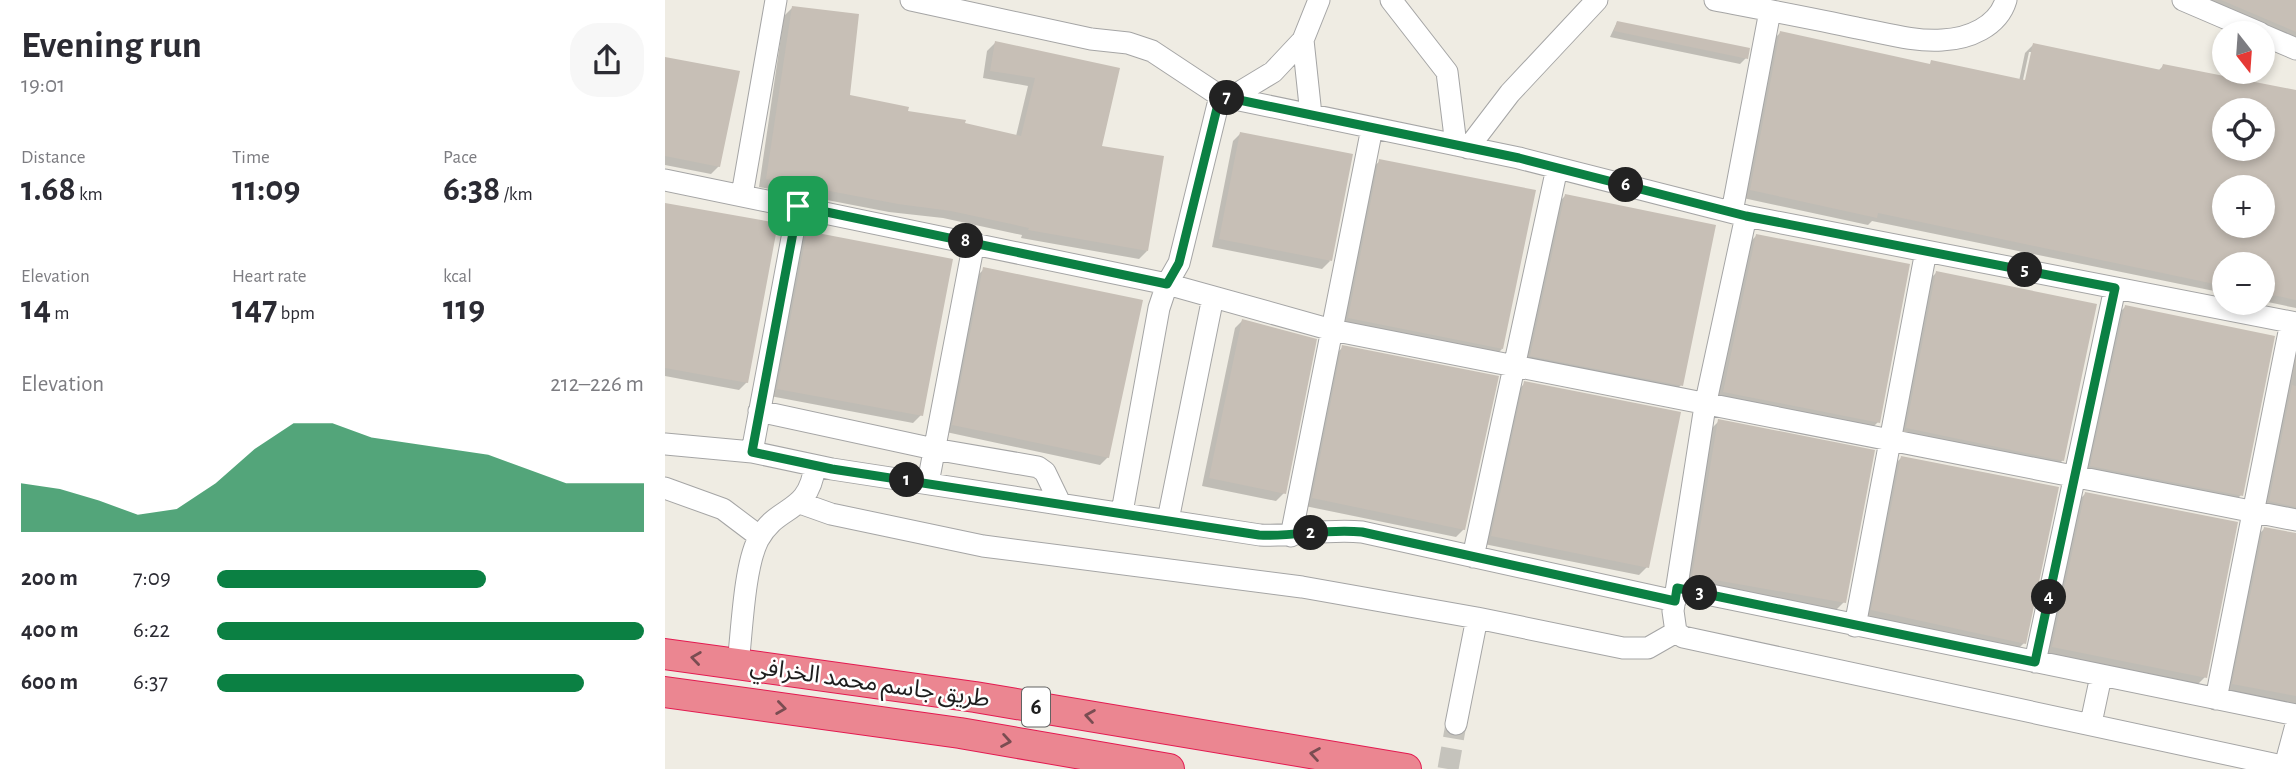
<!DOCTYPE html>
<html lang="en">
<head>
<meta charset="utf-8">
<style>
  body { margin:0; font-family:"Alegreya Sans","Noto Sans Arabic",sans-serif; background:#f7f7f7; color:#2b2b33; height:100vh; display:flex; flex-direction:column; font-size:26px; white-space:nowrap }
  * { box-sizing:border-box; margin:0 }
  p { font-size:23px; color:#7c7c81 }
  .icon { flex:none; width:38px; height:38px; fill:none; stroke:currentColor; stroke-width:2; stroke-linecap:round; stroke-linejoin:round }
  .map { position:relative; flex:1; overflow:hidden }
  .side { display:flex; flex-direction:column; background:#fff; width:665px }
  .side>* { flex:none }
  .needle { width:46px; rotate:163deg }
  .buttons { position:absolute; left:1547px; top:21px; display:grid; gap:14px }
  .buttons a { display:grid; place-items:center; width:63px; height:63px; border-radius:50%; background:#fff; box-shadow:0 4px 10px #0003; font-size:35px }
  .pin { position:absolute; display:grid; place-items:center; width:60px; height:60px; color:#fff; margin:-30px; border-radius:14px; box-shadow:0 4px 10px #0006 }
  .km { position:absolute; width:35px; height:35px; margin:-18px; border-radius:50%; background:#222; color:#fff; font-size:19px; line-height:35px; text-align:center }
  .round { display:grid; place-items:center; flex:none; width:74px; height:74px; border-radius:28px; background:#f7f7f7 }
  .summary { display:flex; align-items:center; justify-content:space-between; height:119px; padding:0 21px }
  h1 { font-size:38px; font-weight:600; line-height:52px }
  .metrics { display:grid; grid-template-columns:repeat(3,1fr); gap:10px; height:119px; padding:7px 21px }
  .metrics div { display:grid; align-content:center }
  .metrics b { font-size:35px; font-weight:600 }
  .metrics small { font-size:19px; font-weight:400 }
  .metrics p { font-size:19px }
  .chart { height:196px; padding:14px 21px }
  .chart p { display:flex; justify-content:space-between }
  .chart svg { width:100%; height:126px; margin-top:7px; fill:#0b8043; opacity:.7 }
  ul { padding:0 21px; list-style:none; font-size:23px }
  li { display:grid; grid-template-columns:112px 84px 1fr; align-items:center; height:52px }
  li i { height:18px; border-radius:9px; background:#0b8043 }
  main { display:flex; flex:1; min-height:0 }
  .map>svg:first-child { display:block }
</style>
</head>
<body>
<main>
<section class="side">
<div class="summary"><div><h1>Evening run</h1><p>19:01</p></div><a class="round"><svg class="icon" aria-label="share" viewBox="0 0 24 24"><path d="M12 15V3M7 8l5-5 5 5M5 13v7h14v-7"/></svg></a></div>
<div class="metrics">
<div><p>Distance</p><b>1.68<small> km</small></b></div>
<div><p>Time</p><b>11:09</b></div>
<div><p>Pace</p><b>6:38<small> /km</small></b></div>
</div>
<div class="metrics">
<div><p>Elevation</p><b>14<small> m</small></b></div>
<div><p>Heart rate</p><b>147<small> bpm</small></b></div>
<div><p>kcal</p><b>119</b></div>
</div>
<div class="chart"><p><span>Elevation</span>212–226 m</p>
<svg viewBox="0 0 160 44" preserveAspectRatio="none"><path d="M0 44V27L10 29L20 33L30 38L40 36L50 27L60 15L70 6L80 6L90 11L100 13L110 15L120 17L130 22L140 27L150 27L160 27V44z"/></svg>
</div>
<ul>
<li><b>200 m</b>7:09<i style="width:63%"></i></li>
<li><b>400 m</b>6:22<i style="width:100%"></i></li>
<li><b>600 m</b>6:37<i style="width:86%"></i></li>
</ul>
</section>
<div class="map">
<svg width="1631" height="769" viewBox="0 0 1631 769">
  <rect width="100%" height="100%" fill="#efece3"/>
  <path fill="#0003" fill-rule="evenodd" d="M 1531,0 L 1631,0 L 1631,43 Z
    M 127,8 L 183,96 L 241,113 L 351,136 L 363,86 L 318,78 L 322,51 L 330,43 L 453,69 L 435,147 L 482,251 L 474,259 L 356,238 L 357,235 L 278,218 L 224,212 L 94,187 L 119,16 Z
    M 952,22 L 1081,58 L 1075,64 L 945,37 Z
    M 1115,33 L 1263,66 L 1354,81 L 1360,53 L 1368,45 L 1493,71 L 1498,66 L 1631,96 L 1631,308 L 1598,301 L 1598,264 L 1559,264 L 1559,293 L 1207,221 L 1203,225 L 1078,198 L 1107,41 ZM 1364,52 L 1368,52 L 1359,89 L 1356,89 ZM 1559,110 L 1598,110 L 1598,149 L 1559,149 ZM 1559,187 L 1598,187 L 1598,226 L 1559,226 Z
    M 0,59 L 54,166 L 46,174 L 0,165 Z
    M 576,133 L 665,261 L 657,269 L 547,247 L 568,141 Z
    M 715,161 L 837,349 L 829,357 L 676,326 L 707,168 Z
    M 900,196 L 1016,385 L 1008,393 L 858,363 L 892,204 Z
    M 0,204 L 82,382 L 74,390 L 0,376 Z
    M 142,233 L 256,415 L 248,423 L 105,396 L 134,241 Z
    M 1091,236 L 1213,422 L 1205,430 L 1051,399 L 1083,244 Z
    M 319,269 L 443,457 L 435,465 L 281,432 L 311,277 Z
    M 1271,273 L 1398,460 L 1390,468 L 1234,436 L 1263,281 Z
    M 1460,307 L 1576,495 L 1568,503 L 1419,473 L 1452,315 Z
    M 578,320 L 619,493 L 611,501 L 537,486 L 570,328 Z
    M 678,347 L 799,529 L 791,537 L 640,506 L 670,355 Z
    M 1631,349 L 1631,517 L 1597,509 Z
    M 860,383 L 982,567 L 974,575 L 819,544 L 852,391 Z
    M 1054,421 L 1179,602 L 1171,610 L 1020,583 L 1046,429 Z
    M 1237,457 L 1359,643 L 1351,651 L 1199,618 L 1229,465 Z
    M 1420,494 L 1540,677 L 1532,685 L 1380,655 L 1412,502 Z
    M 1599,529 L 1631,535 L 1631,705 L 1561,691 L 1591,537 Z"/>
  <path fill="#c7bfb6" fill-rule="evenodd" d="M 1556,0 L 1631,0 L 1631,32 Z
    M 127,6 L 194,14 L 185,95 L 244,107 L 243,111 L 301,120 L 300,123 L 356,136 L 370,78 L 325,71 L 330,41 L 455,68 L 437,146 L 499,156 L 483,251 L 363,230 L 364,228 L 286,211 L 233,204 L 101,179 Z
    M 952,21 L 1085,48 L 1083,59 L 949,31 Z
    M 1115,31 L 1265,64 L 1266,60 L 1360,80 L 1368,43 L 1496,70 L 1498,64 L 1631,90 L 1631,300 L 1598,293 L 1598,264 L 1559,264 L 1559,286 L 1213,213 L 1212,218 L 1085,190 ZM 1559,110 L 1598,110 L 1598,149 L 1559,149 ZM 1559,187 L 1598,187 L 1598,226 L 1559,226 Z
    M 0,57 L 75,71 L 55,167 L 0,156 Z
    M 575,132 L 688,154 L 667,261 L 554,239 Z
    M 714,159 L 871,190 L 838,349 L 683,318 Z
    M 900,194 L 1051,225 L 1018,386 L 865,356 Z
    M 0,203 L 113,223 L 83,383 L 0,368 Z
    M 142,231 L 288,259 L 258,416 L 112,389 Z
    M 1091,234 L 1245,264 L 1215,423 L 1058,392 Z
    M 318,267 L 478,300 L 444,458 L 287,425 Z
    M 1271,271 L 1432,304 L 1399,461 L 1241,428 Z
    M 1460,305 L 1610,336 L 1578,496 L 1425,466 Z
    M 577,319 L 652,339 L 621,494 L 544,478 Z
    M 677,345 L 834,376 L 800,530 L 647,498 Z
    M 859,381 L 1016,412 L 984,568 L 826,536 Z
    M 1627,385 L 1631,386 L 1631,507 L 1604,501 Z
    M 1053,419 L 1210,450 L 1181,603 L 1027,576 Z
    M 1236,456 L 1394,487 L 1361,644 L 1206,610 Z
    M 1420,492 L 1573,522 L 1542,678 L 1387,647 Z
    M 1599,527 L 1631,533 L 1631,696 L 1567,684 Z"/>
  <g fill="none" stroke-linecap="round" stroke-linejoin="round">
    <path stroke="#c5c3bc" stroke-width="21" stroke-dasharray="21 10" stroke-linecap="butt" d="M 783,769 L 791,724"/>
    <g stroke="#a5a5a5" stroke-width="23">
      <path id="minor" d="M 246,0 L 426,39 L 463,43 L 487,51 L 555,96 L 854,158 L 1081,216 L 1631,323
        M 726,0 L 782,72 L 791,145
        M 1050,0 C 1097,9 1145,18 1192,28 C 1219,33 1250,42 1277,40 C 1303,39 1333,27 1341,0
        M 1518,0 L 1595,33
        M 1598,35 L 1631,49
        M 565,98 L 608,72 L 638,40
        M 646,115 L 638,40 L 654,0
        M 803,148 L 845,93 L 932,0
        M 0,180 L 502,284 L 667,330 L 1631,520
        M 77,195 L 111,0
        M 1067,212 L 1105,11
        M 1081,216 L 1040,406 L 1008,611 L 1011,632 L 1018,637 L 1631,769
        M 94,411 L 269,449 L 373,467 L 380,472 L 395,503
        M 0,444 L 87,452 L 167,469 L 595,535 C 629,537 662,528 697,532 L 1010,601
        M 87,452 L 133,206
        M 263,483 L 309,242
        M 0,488 L 58,509 L 95,537
        M 135,503 L 166,514 L 318,546 L 637,587 L 812,618 L 958,648 L 983,648 L 1011,632
        M 457,512 L 494,308 L 502,284 L 514,263 L 555,96
        M 503,520 L 548,297
        M 626,536 L 707,128
        M 808,557 L 892,168
        M 1012,588 L 1631,715
        M 1190,626 L 1261,251
        M 1370,662 L 1450,288
        M 73,664 C 77,631 79,568 93,540 C 113,503 143,516 150,466
        M 1551,699 L 1626,322
        M 1426,723 L 1436,676
        M 791,724 L 812,618
        M 1620,766 L 1631,725"/>
    </g>
    <g stroke="#e31a50" stroke-width="32">
      <path id="highway" d="M 0,654 L 310,697 L 741,769
        M 0,692 L 295,733 L 504,769"/>
    </g>
    <use href="#minor" stroke="#fff" stroke-width="21"/>
    <use href="#highway" stroke="#eb8691" stroke-width="30"/>
  </g>
  <defs><path id="oneway-chevron" d="M-2-3.5L2.5 0L-2 3.5" fill="none" stroke-width="1.6" stroke-linecap="round" stroke-linejoin="round" transform="scale(1.75)"/></defs>
  <g stroke="#7a4d52">
    <use href="#oneway-chevron" transform="translate(31 658) rotate(-172)"/>
    <use href="#oneway-chevron" transform="translate(116 708) rotate(8)"/>
    <use href="#oneway-chevron" transform="translate(425 716) rotate(-171)"/>
    <use href="#oneway-chevron" transform="translate(341 741) rotate(10)"/>
    <use href="#oneway-chevron" transform="translate(650 754) rotate(-171)"/>
  </g>
  <g fill="none" stroke-linecap="round" stroke-linejoin="round">
    <g stroke="#fff" stroke-width="14">
      <path id="route" d="M 555,96 L 854,158 L 1081,216 L 1450,288 L 1370,662 L 1012,588 L 1010,601 L 697,532 C 662,528 629,537 594,535 L 167,469 L 87,452 L 133,206 L 502,284 L 514,263 Z"/>
    </g>
    <use href="#route" stroke="#0b8043" stroke-width="9"/>
  </g>
  <g text-anchor="middle" dominant-baseline="central" stroke-width="5" stroke-linejoin="round" paint-order="stroke">
    <rect fill="#fff" stroke="#626262" stroke-width="2" x="357" y="687.5" width="28" height="39" rx="5"/>
    <g font-size="23" font-weight="bold" fill="#1e1e1e">
      <text x="371" y="707">6</text>
    </g>
    <g font-size="24" fill="#1e1e1e" stroke="#fff">
      <text transform="translate(205 683) rotate(8)">طريق جاسم محمد الخرافي</text>
    </g>
  </g>
</svg>
<div class="buttons">
<a><svg class="needle" viewBox="-14 -14 28 28"><path d="M0-13l5 13h-10z" fill="#e53935"/><path d="M0 13l5-13h-10z" fill="#7c7c81"/></svg></a>
<a><svg class="icon" aria-label="locate" viewBox="0 0 24 24"><circle cx="12" cy="12" r="6"/><path d="M12 2v4M12 18v4M2 12h4M18 12h4"/></svg></a>
<a>+</a>
<a>−</a>
</div>
<div class="pin" style="left:133px;top:206px;background:#1e9e55"><svg class="icon" aria-label="arrive" viewBox="0 0 24 24"><path d="M6 21V4h12l-3 4 3 4H6"/></svg></div>
<b class="km" style="left:242px;top:480px">1</b>
<b class="km" style="left:646px;top:533px">2</b>
<b class="km" style="left:1035px;top:593px">3</b>
<b class="km" style="left:1384px;top:597px">4</b>
<b class="km" style="left:1360px;top:270px">5</b>
<b class="km" style="left:961px;top:185px">6</b>
<b class="km" style="left:562px;top:98px">7</b>
<b class="km" style="left:301px;top:241px">8</b>
</div>
</main>
</body>
</html>
